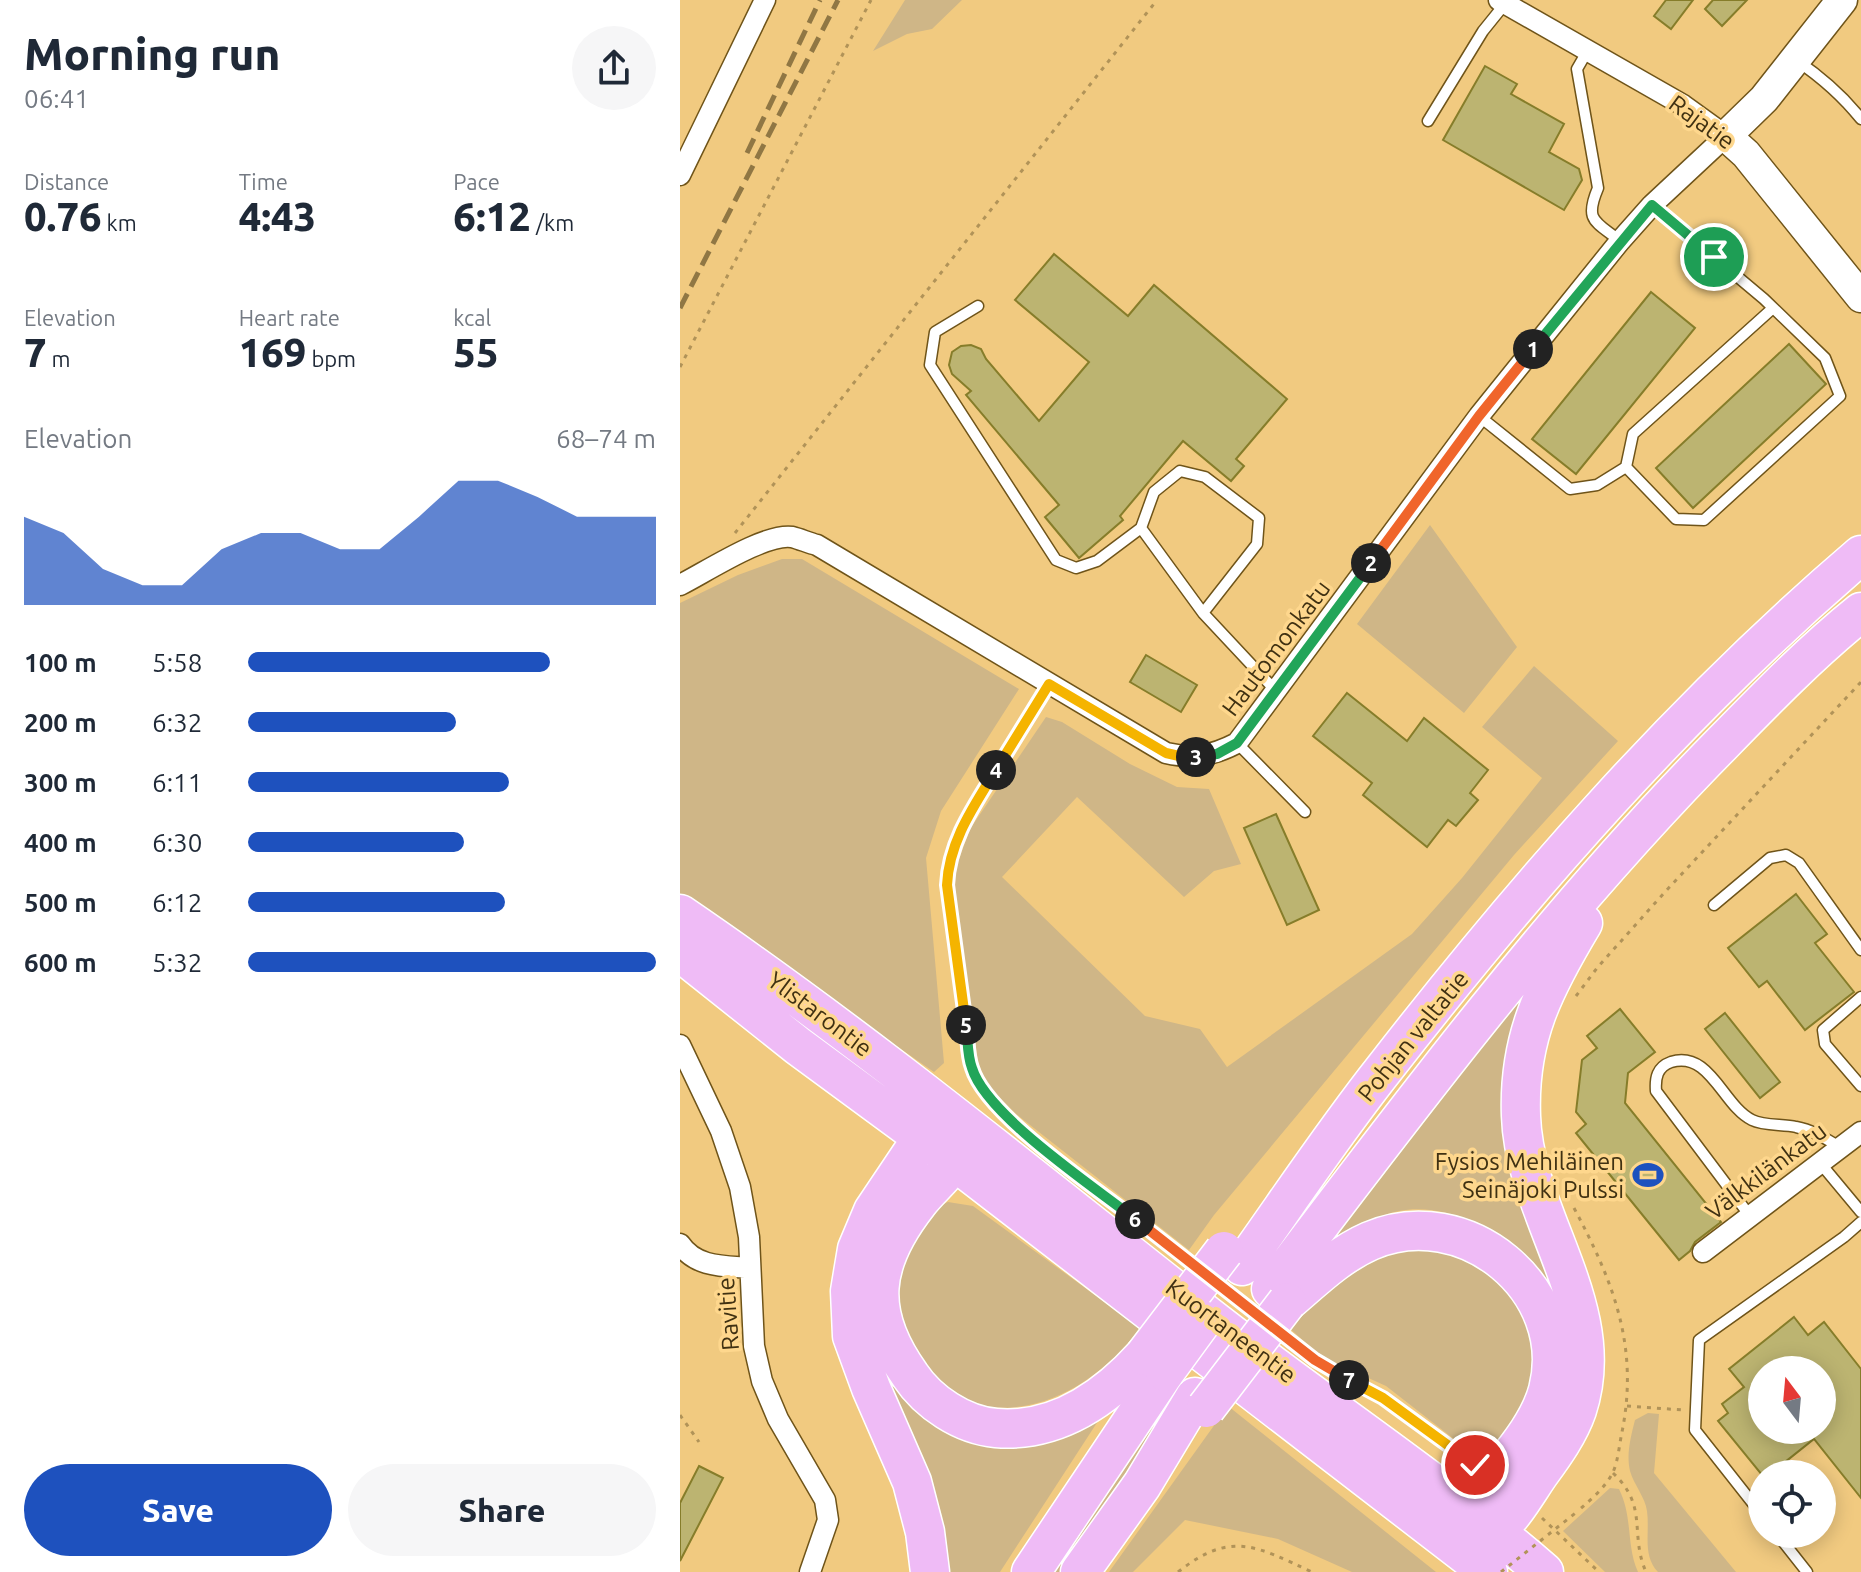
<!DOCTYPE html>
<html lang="en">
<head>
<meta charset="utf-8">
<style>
  body { margin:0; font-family:Ubuntu,sans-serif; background:#f6f6f7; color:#1f2937; height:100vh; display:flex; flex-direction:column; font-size:30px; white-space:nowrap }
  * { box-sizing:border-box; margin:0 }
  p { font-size:26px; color:#747a83 }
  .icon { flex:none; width:44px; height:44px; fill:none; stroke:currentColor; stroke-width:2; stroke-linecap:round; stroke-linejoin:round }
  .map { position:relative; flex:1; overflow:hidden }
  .sheet { display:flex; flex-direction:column; background:#fff; width:680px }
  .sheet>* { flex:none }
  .needle { width:52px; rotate:344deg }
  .controls { position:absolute; left:1068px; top:1356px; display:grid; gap:16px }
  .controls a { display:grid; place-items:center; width:88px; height:88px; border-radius:50%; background:#fff; box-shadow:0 4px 20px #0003; font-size:40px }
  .pin { position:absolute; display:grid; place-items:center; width:68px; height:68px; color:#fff; margin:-34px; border:4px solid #fff; border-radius:50%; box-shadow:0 2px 8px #0007 }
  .km { position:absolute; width:40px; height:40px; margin:-20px; border-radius:50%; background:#222; color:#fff; font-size:22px; line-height:40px; text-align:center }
  .round { display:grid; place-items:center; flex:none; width:84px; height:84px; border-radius:42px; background:#f6f6f7 }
  .headline { display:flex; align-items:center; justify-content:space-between; height:136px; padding:0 24px }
  h1 { font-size:44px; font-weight:800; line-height:60px }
  .stats { display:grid; grid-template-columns:repeat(3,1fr); gap:12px; height:136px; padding:8px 24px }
  .stats div { display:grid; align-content:center }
  .stats b { font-size:40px; font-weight:800 }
  .stats small { font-size:22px; font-weight:400 }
  .stats p { font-size:22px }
  .chart { height:224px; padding:16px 24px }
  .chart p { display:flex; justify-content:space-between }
  .chart svg { width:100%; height:144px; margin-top:8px; fill:#1e51be; opacity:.7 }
  .button { display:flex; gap:16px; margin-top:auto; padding:16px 24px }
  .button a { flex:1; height:92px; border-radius:48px; background:#1e51be; color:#fff; font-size:32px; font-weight:800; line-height:92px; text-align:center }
  .button a+a { background:#f6f6f7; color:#1f2937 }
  ul { padding:0 24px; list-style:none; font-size:26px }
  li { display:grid; grid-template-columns:128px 96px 1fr; align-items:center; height:60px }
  li i { height:20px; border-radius:10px; background:#1e51be }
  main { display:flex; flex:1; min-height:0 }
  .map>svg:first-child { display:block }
</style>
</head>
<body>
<main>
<section class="sheet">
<div class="headline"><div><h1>Morning run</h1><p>06:41</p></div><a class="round"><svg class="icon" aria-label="share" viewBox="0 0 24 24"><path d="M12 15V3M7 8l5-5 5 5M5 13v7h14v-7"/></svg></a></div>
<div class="stats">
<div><p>Distance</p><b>0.76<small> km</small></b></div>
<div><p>Time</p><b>4:43</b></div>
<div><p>Pace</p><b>6:12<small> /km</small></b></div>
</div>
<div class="stats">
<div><p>Elevation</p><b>7<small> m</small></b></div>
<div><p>Heart rate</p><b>169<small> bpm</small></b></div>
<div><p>kcal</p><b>55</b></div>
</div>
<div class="chart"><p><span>Elevation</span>68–74 m</p>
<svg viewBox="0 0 160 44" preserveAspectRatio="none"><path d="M0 44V17L10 22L20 33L30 38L40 38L50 27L60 22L70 22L80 27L90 27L100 17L110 6L120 6L130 11L140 17L150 17L160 17V44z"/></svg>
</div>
<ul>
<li><b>100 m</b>5:58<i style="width:74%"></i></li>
<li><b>200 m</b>6:32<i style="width:51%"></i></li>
<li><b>300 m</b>6:11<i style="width:64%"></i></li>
<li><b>400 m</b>6:30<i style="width:53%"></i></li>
<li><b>500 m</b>6:12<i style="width:63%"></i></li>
<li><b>600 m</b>5:32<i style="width:100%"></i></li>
</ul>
<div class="button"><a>Save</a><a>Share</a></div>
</section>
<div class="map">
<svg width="1181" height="1572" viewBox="0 0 1181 1572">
  <rect width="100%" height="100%" fill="#f1ca80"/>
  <path fill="#cfb687" d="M 225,0 L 282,0 L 252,29 L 227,34 L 193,51 Z
    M 750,525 L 837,647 L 784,713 L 677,624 Z
    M 102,559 L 122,559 L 339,689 L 261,811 L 246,858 L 264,1063 L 254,1072 L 0,896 L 0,603 L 58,575 Z
    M 854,666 L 938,741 L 834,855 L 534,1215 L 509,1250 L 336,1114 L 307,1085 L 298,1062 L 276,923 L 275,870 L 290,829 L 366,717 L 382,722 L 450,764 L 497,787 L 529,789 L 561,864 L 534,871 L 504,897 L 397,797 L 322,877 L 465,1016 L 520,1029 L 547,1067 L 732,934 L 782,878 L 862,778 L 802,727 Z
    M 844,999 L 864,1252 L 887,1337 C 877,1317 861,1276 847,1261 C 818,1228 763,1202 719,1211 C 696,1216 677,1226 657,1237 L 656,1231 L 837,1003 Z
    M 268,1202 L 293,1206 L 460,1328 C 426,1374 370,1414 309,1407 C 301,1406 293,1402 286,1399 C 271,1395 254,1388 242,1377 C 233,1369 215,1320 209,1305 L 243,1213 Z
    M 760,1245 C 778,1255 810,1269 825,1281 C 830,1286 834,1296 837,1302 C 867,1355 852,1420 802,1453 L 774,1439 L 706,1386 L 640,1356 L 605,1324 L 682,1258 Z
    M 187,1326 L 261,1421 L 433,1398 L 320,1572 L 261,1572 Z
    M 498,1380 L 510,1389 L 385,1572 L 369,1572 Z
    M 548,1406 L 756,1572 L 672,1572 L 598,1539 L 505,1520 L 453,1572 L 429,1572 Z
    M 968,1413 L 979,1414 L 974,1473 L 1056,1572 L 978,1572 C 962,1555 970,1533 967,1511 C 965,1497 954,1485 950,1471 C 946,1454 951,1436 955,1420 Z
    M 930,1488 L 939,1489 C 953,1517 946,1545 958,1572 L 925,1572 L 883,1531 Z"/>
  <path fill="#bcb471" stroke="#867d2a" stroke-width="2" fill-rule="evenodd" d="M 986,0 L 1013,0 L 991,29 L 974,16 Z
    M 1033,0 L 1067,0 L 1042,26 L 1025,9 Z
    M 805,66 L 837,84 L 831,94 L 884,124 L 869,152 L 899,169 L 902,180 L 884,210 L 763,140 Z
    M 374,254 L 448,316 L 474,285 L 607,399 L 556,459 L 564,466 L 551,481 L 503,441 L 440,516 L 443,520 L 399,558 L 365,517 L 379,505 L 286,395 L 291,391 L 272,374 L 269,365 L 272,352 L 281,346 L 291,345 L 301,349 L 306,359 L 359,421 L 409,362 L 335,300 Z
    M 971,292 L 1015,328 L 896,474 L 852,439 Z
    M 1109,344 L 1146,384 L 1013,508 L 976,468 Z
    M 466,655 L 517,685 L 501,712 L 450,682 Z
    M 667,693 L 727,741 L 744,718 L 808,770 L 790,793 L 798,800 L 776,826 L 768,820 L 747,847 L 683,795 L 692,783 L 633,736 Z
    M 596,814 L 639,910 L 607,925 L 564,828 Z
    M 1116,894 L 1147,934 L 1135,943 L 1174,992 L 1125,1030 L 1087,981 L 1079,987 L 1048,948 Z
    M 940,1009 L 975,1052 L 948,1073 L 945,1103 L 1041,1222 L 1015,1242 L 1010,1251 L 999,1260 L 896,1133 L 906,1124 L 896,1112 L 902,1060 L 917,1048 L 907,1036 Z
    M 1045,1013 L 1100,1082 L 1080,1098 L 1025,1029 Z
    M 1114,1317 L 1128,1335 L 1144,1322 L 1181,1369 L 1181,1498 L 1134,1439 L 1090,1474 L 1082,1475 L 1038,1421 L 1048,1413 L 1042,1404 L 1064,1387 L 1049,1369 ZM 1082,1370 L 1142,1370 L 1142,1430 L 1082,1430 Z
    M 19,1466 L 43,1478 L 0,1561 L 0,1503 Z"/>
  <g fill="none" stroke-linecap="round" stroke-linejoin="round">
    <g stroke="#6f5419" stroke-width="13">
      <path id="lane" d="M 908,50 L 897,69 L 918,188 C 904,221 915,221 940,241
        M 1116,60 C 1141,77 1162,95 1181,119
        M 748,121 L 803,31 L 824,5
        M 972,205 L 1084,299 L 1145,358 L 1160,396 L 1024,520 L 996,519 L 946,467 L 953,434 L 1093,308
        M 298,306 L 255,332 L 250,365 L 376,560 L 396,568 L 417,561 L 461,528
        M 799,416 L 890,489 L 917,485 L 946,467
        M 523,613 L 577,544 L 579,518 L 525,477 L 500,471 L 474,492 L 461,528 L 523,613 L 596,691
        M 557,743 L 625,812
        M 1034,905 L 1090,858 L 1106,855 L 1119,863 L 1181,950
        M 1181,997 L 1143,1030 L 1145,1044 L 1181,1086
        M 1141,1164 L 1181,1212
        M 1070,1216 L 976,1091 C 975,1078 977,1067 991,1062 C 1030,1050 1043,1106 1072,1120 C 1084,1126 1103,1124 1116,1127 C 1133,1130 1146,1139 1161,1148
        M 1082,1515 L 1015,1430 L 1019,1340 L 1164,1237 L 1181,1222
        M 1097,1534 L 1127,1572"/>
    </g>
    <g stroke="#6f5419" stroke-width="23">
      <path id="street" d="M 0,175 L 85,0
        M 0,585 C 26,572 85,533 112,537 C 120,539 129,543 137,545 L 486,753 C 513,759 532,756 557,743 L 799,416 L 940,241 L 972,205 L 1046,136 L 1003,105 L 819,0
        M 0,1045 L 41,1131 L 60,1187 L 69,1237 L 74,1346 L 82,1381 L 98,1419 L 145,1500 L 148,1520 L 130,1572
        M 0,1244 C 16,1268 45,1266 70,1268
        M 1023,1252 L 1181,1132"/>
    </g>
    <g stroke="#6f5419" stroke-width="33">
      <path id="secondary" d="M 1162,0 L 1084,99 L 1046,136 L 1066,154 L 1181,297"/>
    </g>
    <g stroke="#fff" stroke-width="41">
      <path id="highway" d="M 0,914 C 185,1040 357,1182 533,1320 C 642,1405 759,1481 864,1572
        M 0,952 L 118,1046 L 273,1160 L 808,1572
        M 276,1136 C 275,1143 276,1154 273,1161 C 266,1176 248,1189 238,1203 C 191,1263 185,1312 230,1375 C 248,1402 282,1425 316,1428 C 376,1433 425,1399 464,1356
        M 562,1266 C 609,1200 654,1132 704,1069 C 847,885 1003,707 1181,555
        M 591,1289 C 728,1108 865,926 1024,762 C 1074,711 1125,657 1181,612
        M 607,1302 C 633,1280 658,1255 690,1241 C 784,1200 894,1289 868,1390 C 859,1424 832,1454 810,1482 C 803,1490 792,1500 788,1511 C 785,1518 784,1527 782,1534
        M 793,1542 C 800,1538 809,1535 815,1531 C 832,1519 848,1490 860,1473 C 874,1454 889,1433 897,1410 C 931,1308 844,1216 841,1116 C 838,1038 864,988 903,923
        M 250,1572 L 245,1532 L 232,1482 L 191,1388 L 172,1336 L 170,1291 L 177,1249 L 193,1211 L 242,1138 L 262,1126
        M 351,1572 L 485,1372
        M 400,1572 L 462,1485 L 515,1397"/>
    </g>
    <path stroke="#b19358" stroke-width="3" stroke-dasharray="4 6" stroke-linecap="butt" d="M 0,367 L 191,0
      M 55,533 L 477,0
      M 358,700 C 327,752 270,825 267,885 L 292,1068 L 306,1095 L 336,1126 L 504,1258
      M 896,996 L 917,968 L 984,893 L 1181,682
      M 894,1208 C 934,1283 959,1347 942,1432 C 939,1446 938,1463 932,1474 C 924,1489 910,1500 898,1511
      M 548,1292 L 567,1307
      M 636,1361 L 703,1398 L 790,1461
      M 947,1406 L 1003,1410
      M 0,1415 L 19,1442
      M 933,1473 C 969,1507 949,1533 966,1572
      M 862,1518 L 919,1572
      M 498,1572 C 551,1530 576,1546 632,1572"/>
    <use href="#lane" stroke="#fff" stroke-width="10"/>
    <use href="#street" stroke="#fff" stroke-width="20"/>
    <use href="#secondary" stroke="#fff" stroke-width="30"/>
    <use href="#highway" stroke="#efbbf6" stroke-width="38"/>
    <path stroke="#907744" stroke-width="5" stroke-dasharray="16 8" stroke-linecap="butt" d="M 67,153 L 140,0
      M 0,308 L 158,0"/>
    <g stroke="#fff" stroke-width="41" stroke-linecap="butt">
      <path id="highway-bridge" d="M 464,1356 L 544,1251
        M 485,1372 L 523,1320
        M 526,1408 L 607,1302"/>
    </g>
    <path stroke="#b19358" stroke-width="3" stroke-dasharray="4 6" stroke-linecap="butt" d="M 821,1572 L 898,1511"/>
    <use href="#highway-bridge" stroke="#efbbf6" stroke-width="38"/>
  </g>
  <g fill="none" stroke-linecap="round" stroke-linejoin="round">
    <g stroke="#fff" stroke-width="16">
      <path id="split-1" d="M 853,349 L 972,205 L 1034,257"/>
    </g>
    <g stroke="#fff" stroke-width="16">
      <path id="split-2" d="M 691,563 L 799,416 L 853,349"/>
    </g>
    <g stroke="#fff" stroke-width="16">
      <path id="split-3" d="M 516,757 L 537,754 L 557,743 L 691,563"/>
    </g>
    <g stroke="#fff" stroke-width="16">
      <path id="split-4" d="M 316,770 L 369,684 L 486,753 L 508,758 L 516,757"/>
    </g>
    <g stroke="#fff" stroke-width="16">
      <path id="split-5" d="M 286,1025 L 267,885 C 269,841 294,806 316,770"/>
    </g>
    <g stroke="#fff" stroke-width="16">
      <path id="split-6" d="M 286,1025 C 288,1039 287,1055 292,1068 C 306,1115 413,1186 455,1219"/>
    </g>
    <g stroke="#fff" stroke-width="16">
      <path id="split-7" d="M 455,1219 L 635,1360 L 669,1380"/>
    </g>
    <g stroke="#fff" stroke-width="16">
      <path id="split-8" d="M 669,1380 L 703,1398 L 795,1465"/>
    </g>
    <use href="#split-1" stroke="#22a559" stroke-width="10"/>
    <use href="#split-2" stroke="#f0652b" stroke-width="10"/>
    <use href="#split-3" stroke="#22a559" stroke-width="10"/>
    <use href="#split-4" stroke="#f5b400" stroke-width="10"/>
    <use href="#split-5" stroke="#f5b400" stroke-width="10"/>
    <use href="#split-6" stroke="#22a559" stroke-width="10"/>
    <use href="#split-7" stroke="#f0652b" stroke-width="10"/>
    <use href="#split-8" stroke="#f5b400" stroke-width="10"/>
  </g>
  <defs>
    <g id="stadium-bare" transform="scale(2.4)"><path d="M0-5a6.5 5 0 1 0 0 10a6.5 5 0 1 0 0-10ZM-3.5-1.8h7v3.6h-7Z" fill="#1e51be" stroke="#fed78d" stroke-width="2.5" paint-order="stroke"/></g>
  </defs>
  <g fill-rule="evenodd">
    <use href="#stadium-bare" x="968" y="1175"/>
  </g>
  <g text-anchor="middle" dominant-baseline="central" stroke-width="7" stroke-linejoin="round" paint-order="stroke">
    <g font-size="24" fill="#403112" stroke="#fed78d">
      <text transform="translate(1022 122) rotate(36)">Rajatie</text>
      <text transform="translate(596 648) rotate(-53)">Hautomonkatu</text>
      <text transform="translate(140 1014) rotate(37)">Ylistarontie</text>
      <text transform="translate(733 1036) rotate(-51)">Pohjan valtatie</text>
      <text transform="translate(1086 1171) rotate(-37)">Välkkilänkatu</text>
      <text transform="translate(48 1314) rotate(-94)">Ravitie</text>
      <text transform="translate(551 1331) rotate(37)">Kuortaneentie</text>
    </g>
    <g font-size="24" fill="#403112" stroke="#fed78d" text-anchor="end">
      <text x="944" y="1161">Fysios Mehiläinen<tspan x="944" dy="28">Seinäjoki Pulssi</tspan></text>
    </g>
  </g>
</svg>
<div class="controls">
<a><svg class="needle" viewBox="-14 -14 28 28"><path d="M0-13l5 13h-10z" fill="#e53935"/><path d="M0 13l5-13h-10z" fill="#747a83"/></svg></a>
<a><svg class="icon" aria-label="locate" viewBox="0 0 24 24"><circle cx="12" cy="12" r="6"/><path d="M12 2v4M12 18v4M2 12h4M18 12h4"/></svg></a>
</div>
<div class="pin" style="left:1034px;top:257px;background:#1e9e55"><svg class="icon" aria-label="arrive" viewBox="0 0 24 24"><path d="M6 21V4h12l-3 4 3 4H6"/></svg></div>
<div class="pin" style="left:795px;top:1465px;background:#d93025"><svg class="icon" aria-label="check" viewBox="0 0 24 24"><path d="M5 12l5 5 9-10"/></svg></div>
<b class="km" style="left:853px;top:349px">1</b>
<b class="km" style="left:691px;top:563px">2</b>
<b class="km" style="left:516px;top:757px">3</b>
<b class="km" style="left:316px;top:770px">4</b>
<b class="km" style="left:286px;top:1025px">5</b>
<b class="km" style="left:455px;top:1219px">6</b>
<b class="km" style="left:669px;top:1380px">7</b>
</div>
</main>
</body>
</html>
